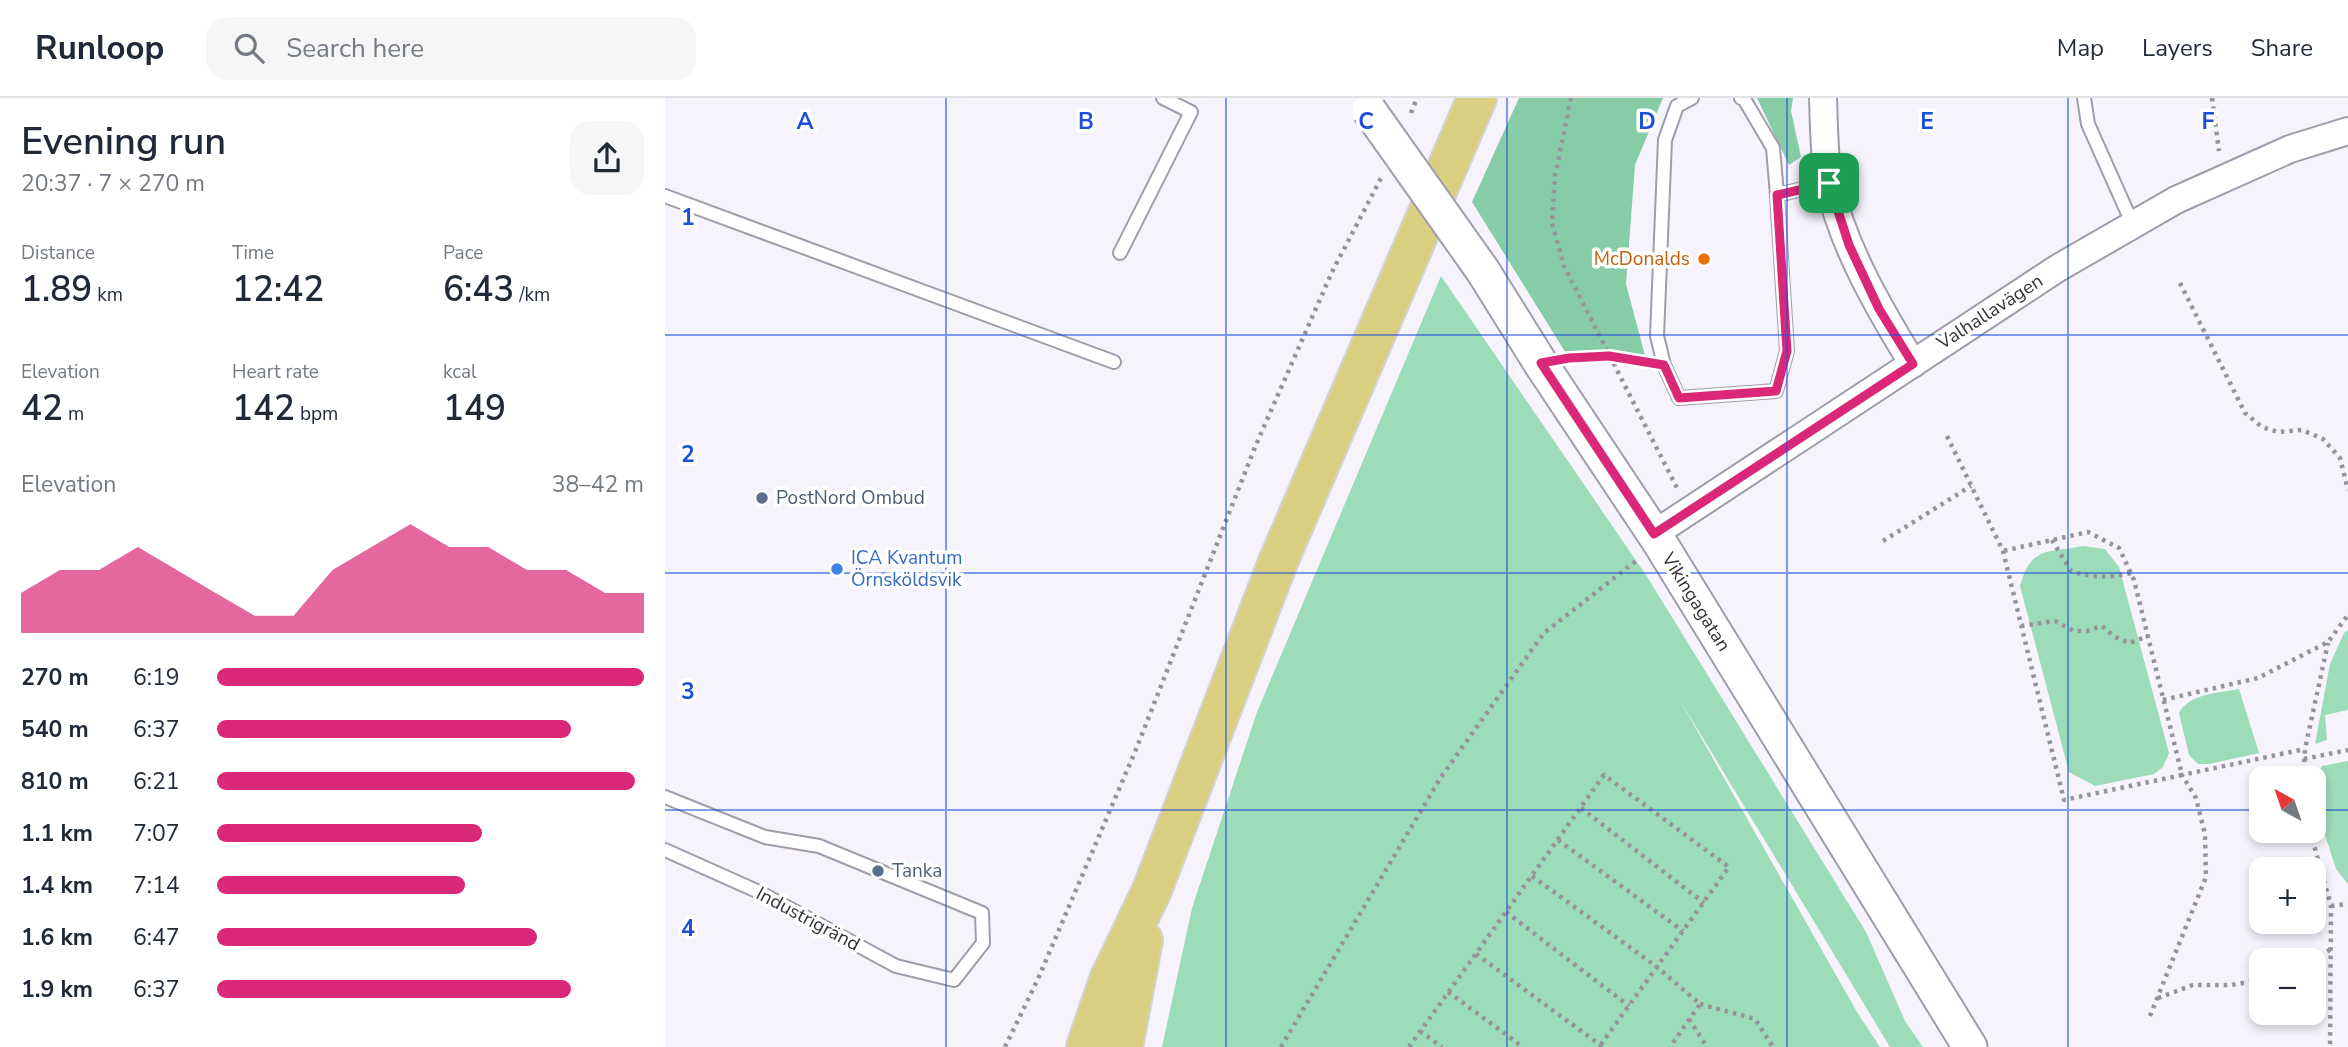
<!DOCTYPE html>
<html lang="en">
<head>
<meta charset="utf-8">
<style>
  body { margin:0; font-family:"Nunito Sans",sans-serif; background:#f6f6f7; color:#1f2937; height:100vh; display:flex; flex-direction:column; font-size:26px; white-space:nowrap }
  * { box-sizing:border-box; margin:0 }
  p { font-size:23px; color:#747a83 }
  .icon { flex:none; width:38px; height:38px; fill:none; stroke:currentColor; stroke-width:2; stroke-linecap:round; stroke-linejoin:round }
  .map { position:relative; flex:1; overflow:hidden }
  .drawer { display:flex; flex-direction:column; background:#fff; width:665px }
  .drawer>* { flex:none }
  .needle { width:46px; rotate:320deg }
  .tools { position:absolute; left:1584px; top:668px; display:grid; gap:14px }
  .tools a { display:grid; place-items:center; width:77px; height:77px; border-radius:14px; background:#fff; box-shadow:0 4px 10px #0003; font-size:35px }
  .pin { position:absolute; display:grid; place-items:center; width:60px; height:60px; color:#fff; margin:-30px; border-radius:14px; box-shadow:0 4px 10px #0006 }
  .round { display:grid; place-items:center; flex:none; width:74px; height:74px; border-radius:21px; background:#f6f6f7 }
  .overview { display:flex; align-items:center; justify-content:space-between; height:119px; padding:0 21px }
  h1 { font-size:38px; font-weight:600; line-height:52px }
  .metrics { display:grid; grid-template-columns:repeat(3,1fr); gap:10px; height:119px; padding:7px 21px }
  .metrics div { display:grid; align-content:center }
  .metrics b { font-size:35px; font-weight:600 }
  .metrics small { font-size:19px; font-weight:400 }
  .metrics p { font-size:19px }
  .chart { height:196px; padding:14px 21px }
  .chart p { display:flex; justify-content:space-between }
  .chart svg { width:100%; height:126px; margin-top:7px; fill:#db2777; opacity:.7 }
  ul { padding:0 21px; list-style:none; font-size:23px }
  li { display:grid; grid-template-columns:112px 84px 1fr; align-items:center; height:52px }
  li i { height:18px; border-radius:9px; background:#db2777 }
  header { display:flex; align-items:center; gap:42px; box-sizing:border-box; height:98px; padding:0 35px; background:#fff; border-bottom:2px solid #e0e1e3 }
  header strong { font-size:33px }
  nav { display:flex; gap:38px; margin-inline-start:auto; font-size:24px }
  .search { width:490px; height:63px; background:#f6f6f7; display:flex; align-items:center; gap:18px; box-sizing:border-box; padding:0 24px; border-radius:21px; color:#747a83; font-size:26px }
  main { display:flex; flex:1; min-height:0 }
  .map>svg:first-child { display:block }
</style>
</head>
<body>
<header>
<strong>Runloop</strong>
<div class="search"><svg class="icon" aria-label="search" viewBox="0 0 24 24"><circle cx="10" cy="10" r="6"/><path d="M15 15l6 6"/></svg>Search here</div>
<nav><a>Map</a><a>Layers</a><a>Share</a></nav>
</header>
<main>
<section class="drawer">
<div class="overview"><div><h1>Evening run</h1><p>20:37 · 7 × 270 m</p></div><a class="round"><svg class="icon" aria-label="share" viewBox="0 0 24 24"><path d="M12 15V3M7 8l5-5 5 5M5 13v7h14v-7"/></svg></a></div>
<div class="metrics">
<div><p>Distance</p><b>1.89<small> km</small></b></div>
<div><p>Time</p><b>12:42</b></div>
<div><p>Pace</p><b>6:43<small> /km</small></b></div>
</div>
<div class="metrics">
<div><p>Elevation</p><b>42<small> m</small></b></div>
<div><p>Heart rate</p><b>142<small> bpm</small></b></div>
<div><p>kcal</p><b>149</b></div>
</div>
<div class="chart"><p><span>Elevation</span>38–42 m</p>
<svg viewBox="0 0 160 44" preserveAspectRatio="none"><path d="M0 44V30L10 22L20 22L30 14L40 22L50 30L60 38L70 38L80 22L90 14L100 6L110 14L120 14L130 22L140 22L150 30L160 30V44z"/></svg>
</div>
<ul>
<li><b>270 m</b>6:19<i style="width:100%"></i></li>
<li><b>540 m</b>6:37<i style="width:83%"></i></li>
<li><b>810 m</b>6:21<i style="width:98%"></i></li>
<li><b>1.1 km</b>7:07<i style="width:62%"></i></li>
<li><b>1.4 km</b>7:14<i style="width:58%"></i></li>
<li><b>1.6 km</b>6:47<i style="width:75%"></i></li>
<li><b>1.9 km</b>6:37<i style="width:83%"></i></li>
</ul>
</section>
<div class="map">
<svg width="1683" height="949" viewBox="0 0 1683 949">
  <rect width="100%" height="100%" fill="#f7f3fd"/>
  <path fill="#9cdcb8" d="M 776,178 L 981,477 L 1201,834 L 1240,923 L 1258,949 L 1225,949 L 1013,599 L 1192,914 L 1215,949 L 497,949 L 527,810 L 592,614 Z
    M 1418,448 L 1440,451 L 1454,469 L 1504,655 L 1498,669 L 1489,676 L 1430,688 L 1404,674 L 1355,488 C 1366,448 1382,455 1418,448 Z
    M 1683,532 L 1683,612 L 1660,617 L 1662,642 L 1650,646 L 1665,566 L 1679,535 Z
    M 1574,591 L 1594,655 L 1544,666 L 1533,666 L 1524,657 L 1514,615 C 1524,595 1555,595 1574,591 Z
    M 1683,663 L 1683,786 L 1671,771 L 1649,703 L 1650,681 L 1657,668 Z"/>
  <path fill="#86cda7" d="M 854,0 L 998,0 L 970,67 L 961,186 L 982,265 L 944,258 L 904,260 L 807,104 Z
    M 1092,0 L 1128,0 L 1126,13 L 1136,59 L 1124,67 Z"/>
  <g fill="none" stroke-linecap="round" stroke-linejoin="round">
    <g stroke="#a19cab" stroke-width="16">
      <path id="service" d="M 1027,0 L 1012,8 L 1000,42 L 992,238 L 999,267 L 1014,300 L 1111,293 L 1122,253 L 1112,97 L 1164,85
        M 1076,0 L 1079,1 L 1108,50 L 1112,97
        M 1419,0 L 1423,26 L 1468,127
        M 0,98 L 449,264
        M 455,155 L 526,14 L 498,0
        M 0,699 L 100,739 L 154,748 L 317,815 L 318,845 L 289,882 L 231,868 L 94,794 L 0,752"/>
    </g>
    <g stroke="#a19cab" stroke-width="30">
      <path id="minor" d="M 1158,0 C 1159,25 1159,62 1164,86 C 1178,149 1215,212 1248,266
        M 989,436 L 1393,170 L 1511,102 L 1625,51 L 1683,33"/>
    </g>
    <g stroke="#a19cab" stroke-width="37">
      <path id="tertiary" d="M 818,173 L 876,266 L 995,445 L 1305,949"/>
    </g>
    <g stroke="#d3d2d3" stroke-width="42">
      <path id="trunk" d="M 421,949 L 444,882 L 487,792 L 613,464 L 812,0
        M 458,949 L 478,842"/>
    </g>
    <path stroke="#96939b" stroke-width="4.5" stroke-dasharray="3.5 5" stroke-linecap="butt" d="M 906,0 L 890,78 L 887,125 L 899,168 L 1012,390
      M 1547,0 L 1554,53
      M 746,15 L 752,0
      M 1515,185 L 1580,315 L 1597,329 L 1613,334 L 1637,332 L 1658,341 L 1675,360 L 1683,392
      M 910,260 L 944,258 L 977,264
      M 1282,338 L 1338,453 L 1399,702 L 1517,677 L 1469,482 L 1454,450 L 1423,434 L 1338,453
      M 1387,442 L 1406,473 C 1427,480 1444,480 1466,475
      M 1218,443 L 1306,388
      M 1356,528 L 1390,523 L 1409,533 L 1422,533 L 1437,528 L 1450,539 L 1464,545 L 1483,538
      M 1498,602 L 1593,580 L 1663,544 L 1683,517
      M 1639,661 L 1683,652
      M 1638,681 L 1640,651 L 1663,545
      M 916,710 L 1039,805
      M 1645,733 L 1666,808 L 1665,949
      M 893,742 L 1018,833
      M 867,778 L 992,869 L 1035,906 L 1005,949
      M 1666,808 L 1683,806
      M 841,814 L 964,908
      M 811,856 L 938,949
      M 1648,863 L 1666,851
      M 783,894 L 858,949
      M 1493,900 L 1528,887 L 1566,887 L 1596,882
      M 1035,906 L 1090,921 L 1108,949
      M 1485,918 L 1541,779 L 1540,736 L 1531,700 L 1517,677 L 1640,651
      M 1024,921 L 1042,949
      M 755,933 L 777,949
      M 340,949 L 373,881 L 472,649 L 590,349 L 667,174 L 716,80
      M 616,949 L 776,679 L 879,535 L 971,463
      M 744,949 L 939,677 L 1064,769 L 934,949"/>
    <use href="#service" stroke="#fff" stroke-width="12"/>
    <use href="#minor" stroke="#fff" stroke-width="26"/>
    <use href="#tertiary" stroke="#fff" stroke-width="33"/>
    <use href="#trunk" stroke="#d8d080" stroke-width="38"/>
    <g stroke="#a19cab" stroke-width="37" stroke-linecap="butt">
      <path id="tertiary-bridge" d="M 704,12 L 818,173"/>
    </g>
    <use href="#tertiary-bridge" stroke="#fff" stroke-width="33"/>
  </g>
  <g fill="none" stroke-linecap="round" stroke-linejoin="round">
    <g stroke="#fff" stroke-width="14">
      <path id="route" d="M 1164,85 L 1184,147 L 1214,211 L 1248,266 L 989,436 L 876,265 L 904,260 L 944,258 L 999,267 L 1014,300 L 1111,293 L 1122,253 L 1112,97 Z"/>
    </g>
    <use href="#route" stroke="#db2777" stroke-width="9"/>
  </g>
  <path fill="none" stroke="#1d4ed8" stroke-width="2" stroke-opacity="0.55" d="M 281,0 L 281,949M 561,0 L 561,949M 842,0 L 842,949M 1122,0 L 1122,949M 1403,0 L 1403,949M 0,237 L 1683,237M 0,475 L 1683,475M 0,712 L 1596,712M 1648,712 L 1683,712"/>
  <circle fill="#e8710a" stroke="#fff" stroke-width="2.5" cx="1039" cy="161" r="7"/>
  <g fill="#5c6f8a" stroke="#fff" stroke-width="2.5">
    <circle cx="97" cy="400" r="7"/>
    <circle cx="213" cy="773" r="7"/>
  </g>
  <circle fill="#3f7fe0" stroke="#fff" stroke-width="2.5" cx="172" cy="471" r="7"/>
  <g text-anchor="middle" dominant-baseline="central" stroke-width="7" stroke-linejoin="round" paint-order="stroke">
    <g font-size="19" fill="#c56008" stroke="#fff" text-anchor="end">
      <text x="1025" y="161">McDonalds</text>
    </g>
    <g font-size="19" fill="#353339" stroke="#fff">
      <text transform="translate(1325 214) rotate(-33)">Valhallavägen</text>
      <text transform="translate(1031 504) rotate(58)">Vikingagatan</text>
      <text transform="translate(143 821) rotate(28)">Industrigränd</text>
    </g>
    <g font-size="19" fill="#4e5e75" stroke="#fff" text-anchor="start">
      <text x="111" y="400">PostNord Ombud</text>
      <text x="227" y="773">Tanka</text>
    </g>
    <g font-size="19" fill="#366cbe" stroke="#fff" text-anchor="start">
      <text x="186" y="460">ICA Kvantum<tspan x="186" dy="22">Örnsköldsvik</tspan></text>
    </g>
  </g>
  <g font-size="23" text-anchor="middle" font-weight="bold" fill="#1d4ed8" stroke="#fff" stroke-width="7" stroke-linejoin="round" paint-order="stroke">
    <text x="140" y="31">A</text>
    <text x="421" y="31">B</text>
    <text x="701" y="31">C</text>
    <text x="982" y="31">D</text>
    <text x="1262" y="31">E</text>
    <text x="1543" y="31">F</text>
    <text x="23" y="127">1</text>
    <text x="23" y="364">2</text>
    <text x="23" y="601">3</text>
    <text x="23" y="838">4</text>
  </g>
</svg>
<div class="tools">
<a><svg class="needle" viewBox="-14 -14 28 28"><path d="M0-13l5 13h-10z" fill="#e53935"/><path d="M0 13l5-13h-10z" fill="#747a83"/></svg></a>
<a>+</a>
<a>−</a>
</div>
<div class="pin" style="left:1164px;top:85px;background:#1e9e55"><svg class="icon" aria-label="arrive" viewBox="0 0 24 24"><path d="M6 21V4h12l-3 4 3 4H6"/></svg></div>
</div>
</main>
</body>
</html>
